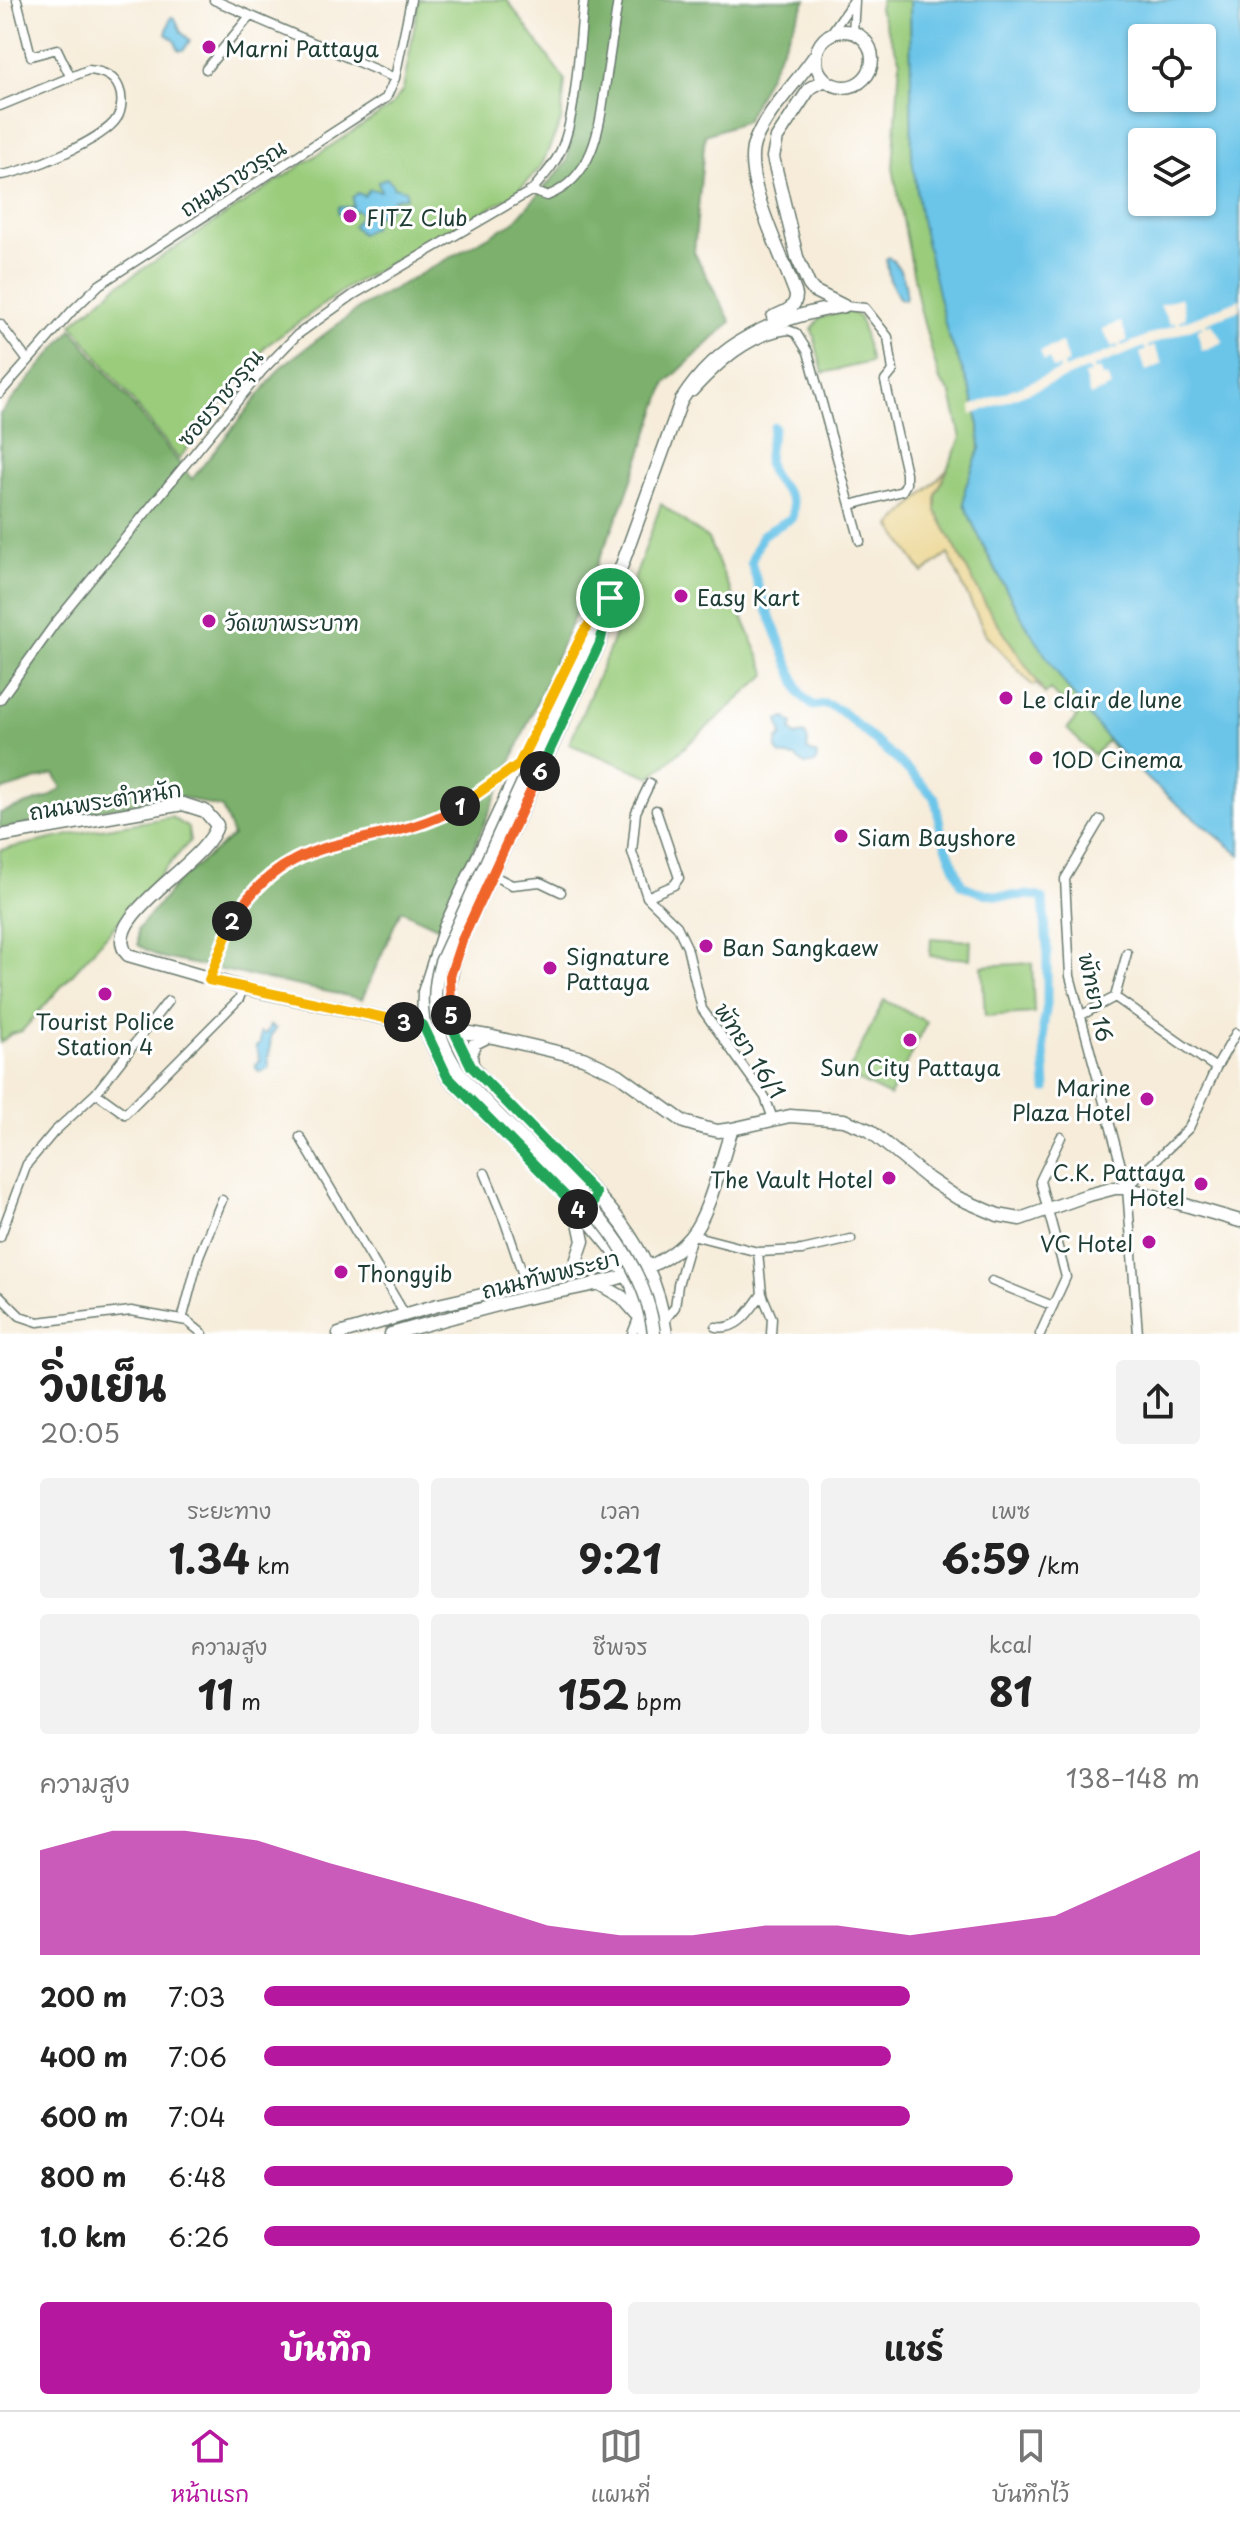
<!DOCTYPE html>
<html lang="th">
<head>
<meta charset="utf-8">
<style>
  body { margin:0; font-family:"Playpen Sans","Playpen Sans Thai",sans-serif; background:#f2f2f2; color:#222; height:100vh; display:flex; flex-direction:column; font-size:30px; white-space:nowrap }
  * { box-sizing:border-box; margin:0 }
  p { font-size:26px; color:#767676 }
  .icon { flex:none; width:44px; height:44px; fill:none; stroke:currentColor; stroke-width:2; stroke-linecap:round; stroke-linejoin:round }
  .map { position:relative; height:1334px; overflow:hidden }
  .panel { display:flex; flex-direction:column; background:#fff; flex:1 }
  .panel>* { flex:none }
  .fabs { position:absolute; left:1128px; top:24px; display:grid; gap:16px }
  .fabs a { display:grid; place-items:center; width:88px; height:88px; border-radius:8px; background:#fff; box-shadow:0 2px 6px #0004; font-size:40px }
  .pin { position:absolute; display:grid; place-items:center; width:68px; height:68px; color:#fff; margin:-34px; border:4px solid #fff; border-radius:50%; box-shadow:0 2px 8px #0007 }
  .km { position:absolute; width:40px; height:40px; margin:-20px; border-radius:50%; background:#222; color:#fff; font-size:22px; line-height:40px; text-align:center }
  .round { display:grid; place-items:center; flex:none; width:84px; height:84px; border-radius:8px; background:#f2f2f2 }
  .overview { display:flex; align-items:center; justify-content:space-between; height:136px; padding:0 40px }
  h1 { font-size:44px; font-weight:700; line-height:60px }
  .stats { display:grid; grid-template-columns:repeat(3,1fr); gap:12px; height:136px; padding:8px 40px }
  .stats div { display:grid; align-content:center; border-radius:8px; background:#f2f2f2; text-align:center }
  .stats b { font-size:40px; font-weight:700 }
  .stats small { font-size:22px; font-weight:400 }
  .stats p { font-size:22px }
  .chart { height:224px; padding:16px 40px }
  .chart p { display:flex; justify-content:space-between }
  .chart svg { width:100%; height:144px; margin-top:8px; fill:#b5179e; opacity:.7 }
  .primary-button { display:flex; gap:16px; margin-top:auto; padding:16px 40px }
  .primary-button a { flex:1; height:92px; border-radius:8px; background:#b5179e; color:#fff; font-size:32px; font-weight:700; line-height:92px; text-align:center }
  .primary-button a+a { background:#f2f2f2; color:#222 }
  ul { padding:0 40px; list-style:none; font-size:26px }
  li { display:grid; grid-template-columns:128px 96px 1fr; align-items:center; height:60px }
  li i { height:20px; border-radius:10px; background:#b5179e }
  .tabs { display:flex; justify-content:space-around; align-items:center; height:112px; border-top:2px solid #e0e0e0; background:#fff; font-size:22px; color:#767676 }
  .tabs a { display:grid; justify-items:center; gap:4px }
  .tabs .on { color:#b5179e }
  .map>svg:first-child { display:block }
</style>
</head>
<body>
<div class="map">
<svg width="1240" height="1334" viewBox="0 0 1240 1334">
  <rect width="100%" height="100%" fill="#fff"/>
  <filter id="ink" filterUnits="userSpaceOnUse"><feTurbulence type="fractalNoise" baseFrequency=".0125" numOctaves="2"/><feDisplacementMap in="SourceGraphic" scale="16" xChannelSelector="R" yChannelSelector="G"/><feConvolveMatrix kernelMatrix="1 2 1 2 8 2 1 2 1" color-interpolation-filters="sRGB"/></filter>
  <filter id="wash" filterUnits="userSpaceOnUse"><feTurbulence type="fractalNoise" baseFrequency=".006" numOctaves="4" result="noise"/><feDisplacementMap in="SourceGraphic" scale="32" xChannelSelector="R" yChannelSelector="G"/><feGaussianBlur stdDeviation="1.8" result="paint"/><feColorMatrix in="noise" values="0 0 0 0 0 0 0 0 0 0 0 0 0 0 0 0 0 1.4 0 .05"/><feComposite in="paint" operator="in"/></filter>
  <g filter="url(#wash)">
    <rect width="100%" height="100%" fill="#f6ecd9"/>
    <path fill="#9acc7c" stroke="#5c8458" stroke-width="2" d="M 419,0 L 507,0 L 565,80 L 561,121 L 541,167 L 515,194 L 349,286 L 266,346 L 179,459 L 72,324 L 117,286 L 390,107 L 403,90 Z
      M 881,0 L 910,0 L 912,158 L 947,332 L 971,391 L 979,425 L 980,448 L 966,486 L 985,550 L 1014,604 L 1068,685 L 1117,747 L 1115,749 L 1107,741 L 1094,755 L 1067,729 L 1077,717 L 1050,690 L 1045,694 L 988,609 L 936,511 L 936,494 L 961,438 L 951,394 L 940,381 L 920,309 L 893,168 L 900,61 L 879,9 Z
      M 848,310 L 860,318 L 871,362 L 823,373 L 812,329 L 820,318 Z
      M 661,504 L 708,539 L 767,674 L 651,777 L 569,744 L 608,653 Z
      M 172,817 L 188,828 L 190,841 L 22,1031 L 11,1034 L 0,1043 L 0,850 L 89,831 Z
      M 931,938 L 971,941 L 970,959 L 930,956 Z
      M 1032,963 L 1034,1013 L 985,1016 L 982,966 Z
      M 884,1000 L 927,1022 L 890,1096 L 847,1075 Z"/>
    <path fill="#7bb06c" stroke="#4d7650" stroke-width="2" d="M 589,0 L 806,0 L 746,121 L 705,135 L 694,252 L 731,322 L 666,383 L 624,502 L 439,928 L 401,910 L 362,999 L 159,957 L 138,945 L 138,929 L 178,881 L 233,836 L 222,808 L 178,796 L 0,829 L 0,813 L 49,797 L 62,788 L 54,774 L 0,791 L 0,414 L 72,329 L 192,479 L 282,366 L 361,307 L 514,222 L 567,162 Z"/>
    <path fill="#eeda9e" stroke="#868c69" stroke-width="2" d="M 948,469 L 936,494 L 936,511 L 988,609 L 1045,694 L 1036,684 L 1033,686 L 986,635 L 948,554 L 923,573 L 891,526 Z"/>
    <path fill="#6bc5e9" stroke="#45818e" stroke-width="2" fill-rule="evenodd" d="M 910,0 L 1240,0 L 1240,855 C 1196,818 1145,782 1107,738 C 1048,669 1001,587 964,504 L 965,489 L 980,448 L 979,425 L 971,391 L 947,332 L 921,220 L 912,158 ZM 1142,38 L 1202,38 L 1202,98 L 1142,98 ZM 1142,142 L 1202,142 L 1202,202 L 1142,202 Z
      M 171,17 L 175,18 L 181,32 L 190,40 L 184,50 L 179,50 L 174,40 L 166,34 Z
      M 386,178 L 392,183 L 393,187 L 406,190 L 406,197 L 393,199 L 389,209 L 376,217 L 373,227 L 361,234 L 353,226 L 362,214 L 356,210 L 341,216 L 338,212 L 339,207 L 353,207 L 353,197 L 358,193 L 364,196 L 370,189 L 381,191 L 378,182 Z
      M 888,257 C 900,264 909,286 905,300 L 899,298 L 890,281 L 886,259 Z
      M 786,718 L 793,724 L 791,730 L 795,736 L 805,734 L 808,742 L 807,750 L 817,755 L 816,763 L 805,765 L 795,757 L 780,755 L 776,749 L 778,739 L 782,736 L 778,720 Z
      M 270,1025 L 276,1029 L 271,1035 L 268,1069 L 259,1072 L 255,1065 L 260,1060 L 256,1047 L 260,1043 L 260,1033 L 266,1034 Z"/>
    <path fill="#f6ecd9" d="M 1181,297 L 1186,318 L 1180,320 L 1180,323 L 1240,299 L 1240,310 L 1206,323 L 1207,326 L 1212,324 L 1223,342 L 1202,351 L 1197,330 L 1203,327 L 1202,325 L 1148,346 L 1149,349 L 1154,346 L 1163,364 L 1146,371 L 1140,353 L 1146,350 L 1144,347 L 1093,367 L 1094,371 L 1099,369 L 1103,378 L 1107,376 L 1111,387 L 1090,396 L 1084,375 L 1090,373 L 1088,369 L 972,415 L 971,406 L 1060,370 L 1059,367 L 1053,369 L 1049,359 L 1044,361 L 1040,351 L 1062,343 L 1068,363 L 1063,365 L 1065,369 L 1119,347 L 1118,345 L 1112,347 L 1102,329 L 1121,322 L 1128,341 L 1121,343 L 1122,346 L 1176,324 L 1175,322 L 1170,324 L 1160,305 Z"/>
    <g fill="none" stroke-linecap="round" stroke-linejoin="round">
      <path stroke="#6bc5e9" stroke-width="9" d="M 774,427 C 771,440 766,453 769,467 C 775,488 799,492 792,518 L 762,535 L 751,562 L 759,589 L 801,695 L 813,706 L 826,704 L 841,711 L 904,766 L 935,798 L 942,836 L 962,885 C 974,891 988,895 1002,896 C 1016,897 1029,892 1043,899 L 1047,947 L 1047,1005 L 1043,1027 L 1046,1089"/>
    </g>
  </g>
  <g filter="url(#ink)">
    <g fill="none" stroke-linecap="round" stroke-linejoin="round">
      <g stroke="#6a7a6e" stroke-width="11">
        <path id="street" d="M 17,0 L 31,56 L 57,49 L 70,76
          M 214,0 L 395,78
          M 853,33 L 855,1
          M 829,36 L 854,0
          M 206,69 L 250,16
          M 0,106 L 88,70 C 101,71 114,75 119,88 C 123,97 122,110 117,118 C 104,140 25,173 0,175
          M 531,191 L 547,196 C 595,178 600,125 606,81 C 610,54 614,27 618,0
          M 844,306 L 865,308 L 888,337 L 893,371 L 885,381 L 906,473 L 906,484 L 902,491 L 851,505
          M 0,324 L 28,361
          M 693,392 C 719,364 749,335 788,330 L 796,333 L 808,352 L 860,541
          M 0,393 L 72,311 L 99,285 L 386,98 L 395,78 L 411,0
          M 0,700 L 56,622 L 262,371 L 297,335 L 353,295 L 531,191 C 542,178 554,166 561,150 C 577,115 579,41 584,0
          M 650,783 L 636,812 L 632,852 L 647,897 L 677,926 L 687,947 L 702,1009 L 765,1097 L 773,1119
          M 1100,820 L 1065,879 L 1070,976 L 1127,1188 L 1138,1334
          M 492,875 L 512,885 L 540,882 L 561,892
          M 647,897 L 674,885 L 679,878 L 656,810
          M 209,980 C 227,923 259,869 318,849 C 351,838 387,835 420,825 C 457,814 488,788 519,765
          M 1115,997 L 1127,953
          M 1080,1016 L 1115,997 L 1216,1068
          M 96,1093 L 168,1001
          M 300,1137 L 404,1313
          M 485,1173 L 505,1222 L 526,1284
          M 1127,1188 L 1189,1128 L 1216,1068 L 1236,1033
          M 0,1237 L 27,1164 L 54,1132 L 96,1093 L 125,1114 L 239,999 L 243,988
          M 758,1252 L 802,1250 L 851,1239
          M 992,1281 L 1053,1306
          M 0,1296 L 20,1316 L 38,1322 L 131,1311 L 187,1321 L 203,1334
          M 182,1320 L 199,1256 L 222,1200
          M 664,1321 L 675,1307 L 678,1285 L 692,1235 L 758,1252 L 762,1294 L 772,1318 L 771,1334
          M 716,1327 C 739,1331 750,1310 762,1294
          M 632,1334 L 639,1316
          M 1040,1334 L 1066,1277 L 1040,1181 L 1061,1137"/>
      </g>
      <g stroke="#6a7a6e" stroke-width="15">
        <path id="secondary" d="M816 59a28 28 0 1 1 56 0a28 28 0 1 1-56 0Z
          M 825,80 L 810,88 L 777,138 L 773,157 L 797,257 L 809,285 L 814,291 L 844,306
          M 773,317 C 784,312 796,309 796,295 C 784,258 740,177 755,141 C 768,109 797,83 816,54
          M 608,601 L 584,631 L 445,927 L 424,992 L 423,1025 L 447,1076 L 580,1210 L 613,1250 L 632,1285 L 644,1334
          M 563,694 L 600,619
          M 0,836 L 183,804 L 205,811 L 217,825 C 209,862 95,919 128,955 L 243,988 L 389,1019 L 493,1037 L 583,1058 L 619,1075 L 684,1122 L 704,1128 L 718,1131 L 732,1129 L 790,1116 L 844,1120 L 869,1130 L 926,1177 L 956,1197 L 998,1215 L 1020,1219 L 1085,1196 L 1115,1188 L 1127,1188 L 1240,1221
          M 472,1066 L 471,1053 L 475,1043 L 489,1036
          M 572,1274 L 583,1241 L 576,1208
          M 596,1282 L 622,1297 L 637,1314
          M 339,1334 L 438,1305 L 628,1262
          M 391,1334 C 434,1322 477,1310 521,1299 C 574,1287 653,1281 690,1237 C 709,1216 722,1157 732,1129
          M 666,1334 C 660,1287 640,1244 609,1208 C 581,1176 548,1147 518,1117 C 460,1058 428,1019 464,934 L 600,643 L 610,598 L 681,401 C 719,340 776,317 844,306"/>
      </g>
      <use href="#street" stroke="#fff" stroke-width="8"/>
      <use href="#secondary" stroke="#fff" stroke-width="12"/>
      <g stroke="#6a7a6e" stroke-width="15" stroke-linecap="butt">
        <path id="secondary-bridge" d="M 563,694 L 441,962 C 429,1001 436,1039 459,1072 C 525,1153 642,1224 654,1334"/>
      </g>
      <use href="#secondary-bridge" stroke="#fff" stroke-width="12"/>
    </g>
  </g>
  <g fill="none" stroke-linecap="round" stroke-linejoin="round" filter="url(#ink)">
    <g stroke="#fff" stroke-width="16">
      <path id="split-1" d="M 460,806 L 519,764 L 584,631 L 610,598"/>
    </g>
    <g stroke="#fff" stroke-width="16">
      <path id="split-2" d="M 232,921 C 292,821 377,855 460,806"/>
    </g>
    <g stroke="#fff" stroke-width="16">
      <path id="split-3" d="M 232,921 L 209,980 L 404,1022"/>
    </g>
    <g stroke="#fff" stroke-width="16">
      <path id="split-4" d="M 404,1022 L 423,1025 L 447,1076 L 578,1209"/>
    </g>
    <g stroke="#fff" stroke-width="16">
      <path id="split-5" d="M 451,1015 L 453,1029 L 471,1066 L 596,1194 L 592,1207 L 588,1210 L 578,1209"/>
    </g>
    <g stroke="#fff" stroke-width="16">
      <path id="split-6" d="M 451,1015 L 450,976 L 462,940 L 540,771"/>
    </g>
    <g stroke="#fff" stroke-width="16">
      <path id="split-7" d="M 540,771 L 600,643 L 610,598"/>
    </g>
    <use href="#split-1" stroke="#f5b400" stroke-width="10"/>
    <use href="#split-2" stroke="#f0652b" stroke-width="10"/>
    <use href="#split-3" stroke="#f5b400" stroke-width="10"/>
    <use href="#split-4" stroke="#22a559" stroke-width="10"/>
    <use href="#split-5" stroke="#22a559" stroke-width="10"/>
    <use href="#split-6" stroke="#f0652b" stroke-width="10"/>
    <use href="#split-7" stroke="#22a559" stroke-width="10"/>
  </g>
  <g fill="#b5179e" stroke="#fff" stroke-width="3">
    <circle cx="209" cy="47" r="8"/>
    <circle cx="350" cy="216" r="8"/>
    <circle cx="681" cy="596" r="8"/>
    <circle cx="209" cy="621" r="8"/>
    <circle cx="1006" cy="698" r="8"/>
    <circle cx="1036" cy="758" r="8"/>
    <circle cx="841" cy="836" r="8"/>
    <circle cx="706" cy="946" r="8"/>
    <circle cx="550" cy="968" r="8"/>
    <circle cx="105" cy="994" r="8"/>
    <circle cx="910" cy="1040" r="8"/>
    <circle cx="1147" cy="1099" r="8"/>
    <circle cx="889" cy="1178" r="8"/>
    <circle cx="1201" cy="1184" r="8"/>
    <circle cx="1149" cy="1242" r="8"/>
    <circle cx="341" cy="1272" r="8"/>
  </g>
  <g text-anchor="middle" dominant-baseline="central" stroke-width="6" stroke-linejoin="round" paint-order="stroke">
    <g font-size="22" fill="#1f3d34" stroke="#fff" text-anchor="start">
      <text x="225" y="47">Marni Pattaya</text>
      <text x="366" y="216">FITZ Club</text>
      <text x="697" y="596">Easy Kart</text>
      <text x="225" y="621">วัดเขาพระบาท</text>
      <text x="1022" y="698">Le clair de lune</text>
      <text x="1052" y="758">10D Cinema</text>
      <text x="857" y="836">Siam Bayshore</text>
      <text x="722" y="946">Ban Sangkaew</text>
      <text x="566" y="955">Signature<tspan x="566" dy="25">Pattaya</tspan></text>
      <text x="105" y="1020" text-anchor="middle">Tourist Police<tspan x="105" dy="25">Station 4</tspan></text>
      <text x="910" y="1066" text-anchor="middle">Sun City Pattaya</text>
      <text x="1131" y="1086" text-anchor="end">Marine<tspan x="1131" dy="25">Plaza Hotel</tspan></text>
      <text x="1185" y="1171" text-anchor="end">C.K. Pattaya<tspan x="1185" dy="25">Hotel</tspan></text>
      <text x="873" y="1178" text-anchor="end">The Vault Hotel</text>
      <text x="1133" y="1242" text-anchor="end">VC Hotel</text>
      <text x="357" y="1272">Thongyib</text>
    </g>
    <g font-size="22" fill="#1f3d34" stroke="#fff">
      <text transform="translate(232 177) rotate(-33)">ถนนราชวรุณ</text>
      <text transform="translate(219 397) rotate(-50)">ซอยราชวรุณ</text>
      <text transform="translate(105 799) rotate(-9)">ถนนพระตำหนัก</text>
      <text transform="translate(1097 997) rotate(78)">พัทยา 16</text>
      <text transform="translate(751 1050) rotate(57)">พัทยา 16/1</text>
      <text transform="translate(550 1273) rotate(-14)">ถนนทัพพระยา</text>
    </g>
  </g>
</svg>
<div class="fabs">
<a><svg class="icon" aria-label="locate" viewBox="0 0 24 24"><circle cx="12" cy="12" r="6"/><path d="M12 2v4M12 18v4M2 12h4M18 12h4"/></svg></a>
<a><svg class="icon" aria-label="layers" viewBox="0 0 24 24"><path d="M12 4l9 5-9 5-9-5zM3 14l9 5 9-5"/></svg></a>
</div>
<div class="pin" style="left:610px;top:598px;background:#1e9e55"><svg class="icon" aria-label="arrive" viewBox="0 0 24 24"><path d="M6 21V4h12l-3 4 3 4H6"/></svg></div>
<b class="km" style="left:460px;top:806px">1</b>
<b class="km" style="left:232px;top:921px">2</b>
<b class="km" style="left:404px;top:1022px">3</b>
<b class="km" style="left:578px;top:1209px">4</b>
<b class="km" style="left:451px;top:1015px">5</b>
<b class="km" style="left:540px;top:771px">6</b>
</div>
<section class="panel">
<div class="overview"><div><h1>วิ่งเย็น</h1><p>20:05</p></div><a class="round"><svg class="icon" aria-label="share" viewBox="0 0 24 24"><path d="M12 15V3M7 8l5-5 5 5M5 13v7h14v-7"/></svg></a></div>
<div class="stats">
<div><p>ระยะทาง</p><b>1.34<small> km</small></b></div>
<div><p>เวลา</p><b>9:21</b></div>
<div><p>เพซ</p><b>6:59<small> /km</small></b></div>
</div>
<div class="stats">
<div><p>ความสูง</p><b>11<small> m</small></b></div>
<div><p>ชีพจร</p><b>152<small> bpm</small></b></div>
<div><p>kcal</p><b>81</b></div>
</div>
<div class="chart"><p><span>ความสูง</span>138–148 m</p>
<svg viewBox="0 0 160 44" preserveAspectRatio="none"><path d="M0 44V12L10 6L20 6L30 9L40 16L50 22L60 28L70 35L80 38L90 38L100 35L110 35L120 38L130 35L140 32L150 22L160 12V44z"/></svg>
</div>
<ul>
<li><b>200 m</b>7:03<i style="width:69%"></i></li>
<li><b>400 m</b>7:06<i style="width:67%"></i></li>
<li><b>600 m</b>7:04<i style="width:69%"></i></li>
<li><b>800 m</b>6:48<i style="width:80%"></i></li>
<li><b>1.0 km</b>6:26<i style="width:100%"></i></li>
</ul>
<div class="primary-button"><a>บันทึก</a><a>แชร์</a></div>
</section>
<nav class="tabs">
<a class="on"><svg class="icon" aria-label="home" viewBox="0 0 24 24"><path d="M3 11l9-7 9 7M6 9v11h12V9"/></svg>หน้าแรก</a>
<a><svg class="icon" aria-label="map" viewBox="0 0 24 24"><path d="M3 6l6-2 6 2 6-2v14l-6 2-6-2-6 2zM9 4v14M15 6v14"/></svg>แผนที่</a>
<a><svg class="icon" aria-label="saved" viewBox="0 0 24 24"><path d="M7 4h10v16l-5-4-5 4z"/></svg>บันทึกไว้</a>
</nav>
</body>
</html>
